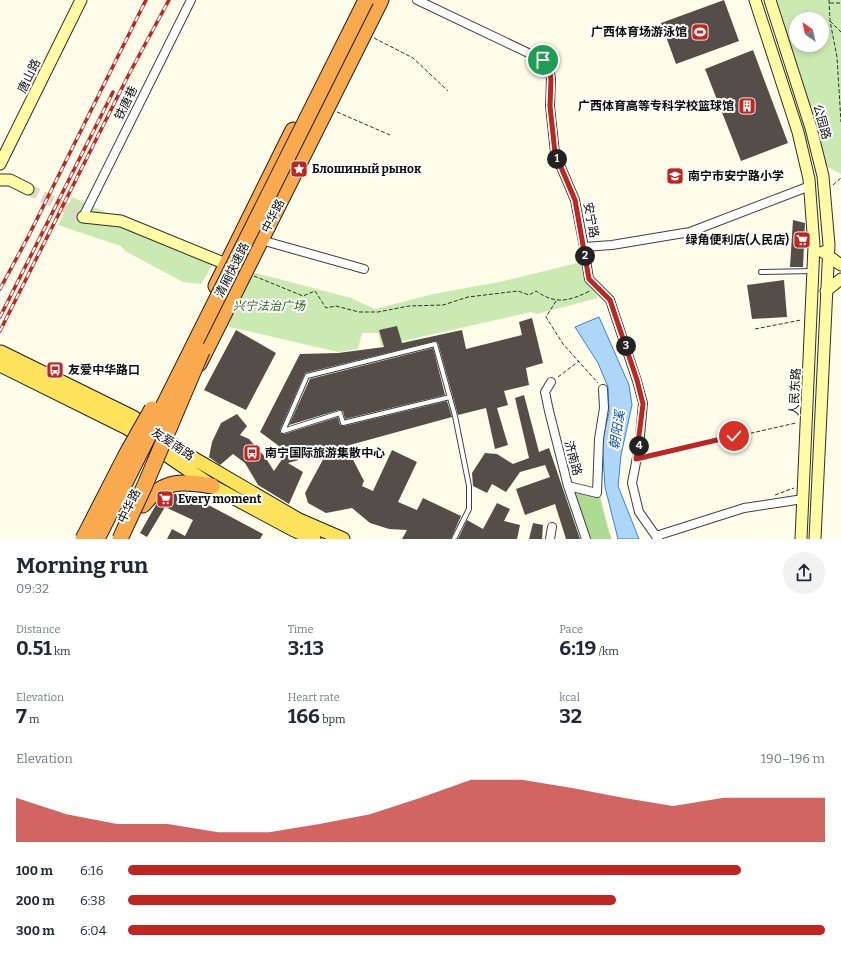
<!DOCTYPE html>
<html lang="en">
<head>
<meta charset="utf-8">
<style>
  body { margin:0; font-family:Bitter,"Noto Sans SC",serif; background:#f2f2f3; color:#1f2937; height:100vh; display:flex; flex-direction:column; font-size:15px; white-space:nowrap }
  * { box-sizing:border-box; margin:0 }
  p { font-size:13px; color:#747a83 }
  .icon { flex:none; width:22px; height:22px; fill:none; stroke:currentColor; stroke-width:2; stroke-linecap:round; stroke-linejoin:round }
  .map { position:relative; height:539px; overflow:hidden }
  .sheet { display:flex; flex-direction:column; background:#fff; flex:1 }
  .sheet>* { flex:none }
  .needle { width:26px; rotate:326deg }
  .fabs { position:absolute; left:789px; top:12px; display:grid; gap:8px }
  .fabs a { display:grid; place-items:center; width:40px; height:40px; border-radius:50%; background:#fff; box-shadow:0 2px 6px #0003; font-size:20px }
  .pin { position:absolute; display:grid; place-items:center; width:34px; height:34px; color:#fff; margin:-17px; border:2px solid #fff; border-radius:50%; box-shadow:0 1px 4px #0007 }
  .km { position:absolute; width:20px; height:20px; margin:-10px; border-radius:50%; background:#222; color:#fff; font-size:11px; line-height:20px; text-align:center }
  .round { display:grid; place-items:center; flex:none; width:42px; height:42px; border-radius:21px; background:#f2f2f3 }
  .headline { display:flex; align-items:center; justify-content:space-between; height:68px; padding:0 16px }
  h1 { font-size:22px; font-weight:700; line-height:30px }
  .figures { display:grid; grid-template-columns:repeat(3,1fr); gap:6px; height:68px; padding:4px 16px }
  .figures div { display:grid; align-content:center }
  .figures b { font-size:20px; font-weight:700 }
  .figures small { font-size:11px; font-weight:400 }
  .figures p { font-size:11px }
  .chart { height:112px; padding:8px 16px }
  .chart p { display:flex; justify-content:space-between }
  .chart svg { width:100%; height:72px; margin-top:4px; fill:#c02520; opacity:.7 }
  ul { padding:0 16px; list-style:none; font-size:13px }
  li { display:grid; grid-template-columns:64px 48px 1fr; align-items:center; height:30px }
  li i { height:10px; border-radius:5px; background:#c02520 }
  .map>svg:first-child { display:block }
</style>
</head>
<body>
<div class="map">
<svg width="841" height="539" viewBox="0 0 841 539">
  <rect width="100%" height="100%" fill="#fffdea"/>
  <path fill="#cbeab3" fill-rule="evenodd" d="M 777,0 L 841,0 L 841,174 L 826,166 ZM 796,19 L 822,19 L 822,45 L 796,45 Z
    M 72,197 L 209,259 L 212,262 L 212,266 L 201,284 L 183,282 L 125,251 L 121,246 L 58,225 Z
    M 581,262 L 598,298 L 537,314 L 531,312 L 381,346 L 378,333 L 362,333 L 358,349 L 338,352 L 226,326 L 252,272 L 351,298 L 375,309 L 433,294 L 504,281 Z"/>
  <path fill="#addb92" d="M 573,485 L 599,493 L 609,532 L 612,539 L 590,539 Z"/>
  <path fill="#add6f8" stroke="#3285d2" d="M 599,317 L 629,385 L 632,405 L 621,455 L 618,486 L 639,539 L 618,539 L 605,487 L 602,440 L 609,413 L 608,387 L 598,363 L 575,327 Z"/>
  <path fill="#554e48" d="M 724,0 L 739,41 L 676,64 L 661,23 Z
    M 753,50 L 788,143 L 741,161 L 705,69 Z
    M 793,220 L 805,223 L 803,267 L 790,267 Z
    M 784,280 L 787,317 L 752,319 L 747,285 Z
    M 532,318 L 543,363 L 526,368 L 529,385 L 504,391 L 508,405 L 497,408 L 508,445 L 495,449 L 486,408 L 458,415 L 438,343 L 436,341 L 305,373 L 280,430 L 280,433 L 284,434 L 338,417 L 340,425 L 344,426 L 447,401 L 452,417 L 346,446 L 364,481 L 362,486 L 373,491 L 392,450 L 417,462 L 398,502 L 417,510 L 423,498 L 461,516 L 451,539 L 402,539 L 407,530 L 389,529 L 370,523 L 352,508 L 326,513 L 308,503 L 305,493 L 327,452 L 288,463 L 303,472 L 289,504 L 258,485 L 245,463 L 233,454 L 220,465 L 209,457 L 212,442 L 221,423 L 237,414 L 247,426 L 240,435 L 249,439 L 265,457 L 274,471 L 287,452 L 260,432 L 300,354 L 338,353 L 384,347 L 379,330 L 397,326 L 402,343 L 462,330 L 466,349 L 522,335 L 519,322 Z
    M 236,330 L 276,353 L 246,410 L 204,390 Z
    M 433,348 L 445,395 L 345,419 L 343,411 L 339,410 L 289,425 L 310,379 Z
    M 524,395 L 539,452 L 549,448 L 580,539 L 566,539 L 555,504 L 525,515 L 516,489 L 550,477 L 545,465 L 520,472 L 506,492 L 492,484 L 487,493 L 473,486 L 472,473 L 485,453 L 497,454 L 513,464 L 529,458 L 515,398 Z
    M 184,492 L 263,534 L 260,539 L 167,539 L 172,529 L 185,536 L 193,520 L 165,507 L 147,537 L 140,533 L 157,503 L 170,495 Z
    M 497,503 L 510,509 L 504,521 L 520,525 L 517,539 L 458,539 L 467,520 L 483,529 Z
    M 533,523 L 543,525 L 542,539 L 529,539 Z"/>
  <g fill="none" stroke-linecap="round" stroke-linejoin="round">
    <path stroke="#dbd9c9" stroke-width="11" stroke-dasharray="11 5.5" stroke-linecap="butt" d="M 28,189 L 83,217"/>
    <g stroke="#3f3f3f" stroke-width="6">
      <path id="lane" d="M 761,272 L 813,271
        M 450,397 L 343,423 L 340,413 L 283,431 L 307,376 L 435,344 L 455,416 L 469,486 L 469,509 L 454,539"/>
    </g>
    <g stroke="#3f3f3f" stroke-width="10">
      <path id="street" d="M 417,0 L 543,60 L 549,68 L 551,79 L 550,106 L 555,153 L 575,200 L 584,247 L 612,245 L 690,232 L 810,186
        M 83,217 L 191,0
        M 261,240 L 364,269
        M 584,247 L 589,279 L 610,300 L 637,381 L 643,403 L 639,447 L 632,483 L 639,512 L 658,539
        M 551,382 L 545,392 L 549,411 L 568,486 L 586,539
        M 568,486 L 597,493 L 599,439 L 604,408 L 603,389
        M 656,536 L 744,508 L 803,499
        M 550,539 L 552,527"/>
    </g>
    <g stroke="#2e2e2e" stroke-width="13">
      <path id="secondary" d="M 755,0 L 798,132 L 809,179 L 814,246 L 801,539
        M 770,0 L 811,128 L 823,176 L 829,245 L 815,539
        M 0,164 L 81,0
        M 0,180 L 10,180 L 28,189
        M 83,217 L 121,221 L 226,264
        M 823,252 L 841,265
        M 826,291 L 841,279"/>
    </g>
    <g stroke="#1d1d1d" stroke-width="15">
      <path id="primary" d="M 1,352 L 133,417 L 186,454 L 299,520 L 343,539
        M 0,365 L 127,428 L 212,486 L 294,530 L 314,539"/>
    </g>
    <g stroke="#1d1d1d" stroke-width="17">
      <path id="highway" d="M 216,286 L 293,130
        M 199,364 L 381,0
        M 143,505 C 164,479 182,481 212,486"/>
    </g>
    <path stroke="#2e2e2e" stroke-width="1" stroke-dasharray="4 2" stroke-linecap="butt" d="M 829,0 L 830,21 L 837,57 L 841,122
      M 830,3 L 841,3
      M 830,21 L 841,32
      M 374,38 L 413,58 L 448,91
      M 337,112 L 390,135
      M 833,185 L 841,178
      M 254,276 L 303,296 L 315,291 L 326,308 L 336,306 L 359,312 L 378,312 L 409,306 L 443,305 L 468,297 L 518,291 L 529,295 L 536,291 C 556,305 569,301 590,291
      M 556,301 L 546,317 L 563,344 L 598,383
      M 755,329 L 801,320
      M 558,377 L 579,361
      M 645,457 L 796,423
      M 775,495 L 794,488"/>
    <use href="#lane" stroke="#fff" stroke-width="4"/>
    <use href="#street" stroke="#fff" stroke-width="8"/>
    <use href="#secondary" stroke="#fffca5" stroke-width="11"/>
    <use href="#primary" stroke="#fde35c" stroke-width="13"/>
    <use href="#highway" stroke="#f9aa4e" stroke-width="15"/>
    <g stroke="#c02520" stroke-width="3.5">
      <path id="rail" d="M 0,289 L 28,237 L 146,0
        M 0,317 L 113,92
        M 0,331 L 128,76 L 169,0"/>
    </g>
    <use href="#rail" stroke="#fff" stroke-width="2" stroke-dasharray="6" stroke-linecap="butt"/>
    <g stroke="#1d1d1d" stroke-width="17" stroke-linecap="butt">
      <path id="highway-bridge" d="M 83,539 L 126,455 L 152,409
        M 97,539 L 366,0
        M 120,539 L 145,485 L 202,351"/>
    </g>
    <use href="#highway-bridge" stroke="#f9aa4e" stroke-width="15"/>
  </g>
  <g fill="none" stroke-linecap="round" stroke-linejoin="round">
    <g stroke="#fff" stroke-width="8">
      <path id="route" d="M 543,60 L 549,68 L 551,79 L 550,106 L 555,153 L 575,200 L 589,279 L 610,300 L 637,380 L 643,404 L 636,459 L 734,436"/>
    </g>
    <use href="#route" stroke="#c02520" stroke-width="5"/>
  </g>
  <defs>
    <g id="stadium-square" transform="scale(0.9)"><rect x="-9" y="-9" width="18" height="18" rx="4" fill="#c02520" stroke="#fff"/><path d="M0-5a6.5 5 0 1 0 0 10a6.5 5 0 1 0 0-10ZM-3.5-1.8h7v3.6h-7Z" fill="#fff"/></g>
    <g id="building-square" transform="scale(0.9)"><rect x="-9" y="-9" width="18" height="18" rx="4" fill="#c02520" stroke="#fff"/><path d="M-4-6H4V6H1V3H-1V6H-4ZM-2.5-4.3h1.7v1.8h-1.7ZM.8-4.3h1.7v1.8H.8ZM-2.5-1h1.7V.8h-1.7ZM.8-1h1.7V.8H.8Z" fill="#fff"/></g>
    <g id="sight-square" transform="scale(0.9)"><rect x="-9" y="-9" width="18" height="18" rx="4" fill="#c02520" stroke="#fff"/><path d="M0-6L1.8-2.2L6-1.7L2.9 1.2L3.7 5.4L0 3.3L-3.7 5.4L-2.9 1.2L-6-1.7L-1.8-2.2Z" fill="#fff"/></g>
    <g id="school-square" transform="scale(0.9)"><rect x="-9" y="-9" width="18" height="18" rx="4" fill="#c02520" stroke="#fff"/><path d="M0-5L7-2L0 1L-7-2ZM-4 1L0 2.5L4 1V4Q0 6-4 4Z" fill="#fff"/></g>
    <g id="supermarket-square" transform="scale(0.9)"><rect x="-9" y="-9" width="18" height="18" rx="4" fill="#c02520" stroke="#fff"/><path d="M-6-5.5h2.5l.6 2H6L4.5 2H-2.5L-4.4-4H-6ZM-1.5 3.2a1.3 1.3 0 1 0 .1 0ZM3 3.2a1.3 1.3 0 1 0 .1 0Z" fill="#fff"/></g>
    <g id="bus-square" transform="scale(0.9)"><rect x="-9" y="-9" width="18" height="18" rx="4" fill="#c02520" stroke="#fff"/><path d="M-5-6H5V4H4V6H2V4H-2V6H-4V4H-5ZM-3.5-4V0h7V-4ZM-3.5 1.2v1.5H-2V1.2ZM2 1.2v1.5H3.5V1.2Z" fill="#fff"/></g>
  </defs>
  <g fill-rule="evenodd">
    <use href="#stadium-square" x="700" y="32"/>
    <use href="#building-square" x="747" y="106"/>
    <use href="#sight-square" x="299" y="169"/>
    <use href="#school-square" x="675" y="176"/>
    <use href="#supermarket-square" x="802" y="240"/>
    <use href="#bus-square" x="55" y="370"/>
    <use href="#bus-square" x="252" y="453"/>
    <use href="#supermarket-square" x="165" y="499"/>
  </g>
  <g text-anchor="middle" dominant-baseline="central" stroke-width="4" stroke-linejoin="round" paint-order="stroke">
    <g font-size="12" font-weight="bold" fill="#0c0c0c" stroke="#fff" text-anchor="start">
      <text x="687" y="32" text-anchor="end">广西体育场游泳馆</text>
      <text x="734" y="106" text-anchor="end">广西体育高等专科学校篮球馆</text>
      <text x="312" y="169">Блошиный рынок</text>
      <text x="688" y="176">南宁市安宁路小学</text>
      <text x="789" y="240" text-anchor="end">绿角便利店(人民店)</text>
      <text x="68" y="370">友爱中华路口</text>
      <text x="265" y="453">南宁国际旅游集散中心</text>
      <text x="178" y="499">Every moment</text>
    </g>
    <g font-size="12" fill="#0c0c0c" stroke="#fff">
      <text transform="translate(29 76) rotate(-64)">唐山路</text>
      <text transform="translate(126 103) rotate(-64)">铁唐巷</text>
      <text transform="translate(822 122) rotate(74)">公园路</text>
      <text transform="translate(273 216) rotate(-63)">中华路</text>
      <text transform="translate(591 220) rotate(79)">安宁路</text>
      <text transform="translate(232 270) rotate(-63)">清厢快速路</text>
      <text transform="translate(795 392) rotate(-87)">人民东路</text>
      <text transform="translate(173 444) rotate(34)">友爱南路</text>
      <text transform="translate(573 458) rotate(75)">济南路</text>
      <text transform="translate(129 506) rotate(-64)">中华路</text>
    </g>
    <g font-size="12" font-style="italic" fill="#24651a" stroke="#fff">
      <text x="269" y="306">兴宁法治广场</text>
    </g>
    <g font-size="13" font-style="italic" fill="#1257a1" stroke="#fff">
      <text transform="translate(617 430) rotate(-81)">朝阳溪</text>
    </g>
  </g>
</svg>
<div class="fabs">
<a><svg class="needle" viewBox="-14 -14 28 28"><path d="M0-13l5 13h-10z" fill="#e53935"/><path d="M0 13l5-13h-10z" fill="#747a83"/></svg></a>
</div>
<div class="pin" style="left:543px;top:60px;background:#1e9e55"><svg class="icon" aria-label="arrive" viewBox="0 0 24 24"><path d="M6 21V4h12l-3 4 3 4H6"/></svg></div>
<div class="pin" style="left:734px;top:436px;background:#d93025"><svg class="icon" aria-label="check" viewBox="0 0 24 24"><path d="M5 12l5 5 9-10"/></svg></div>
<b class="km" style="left:557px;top:159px">1</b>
<b class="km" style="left:585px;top:256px">2</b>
<b class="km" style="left:626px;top:346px">3</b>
<b class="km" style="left:639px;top:446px">4</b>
</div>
<section class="sheet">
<div class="headline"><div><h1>Morning run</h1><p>09:32</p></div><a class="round"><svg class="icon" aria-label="share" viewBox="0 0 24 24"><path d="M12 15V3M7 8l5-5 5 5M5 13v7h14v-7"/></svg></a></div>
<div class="figures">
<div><p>Distance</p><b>0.51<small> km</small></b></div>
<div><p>Time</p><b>3:13</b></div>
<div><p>Pace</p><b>6:19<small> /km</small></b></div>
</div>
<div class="figures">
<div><p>Elevation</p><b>7<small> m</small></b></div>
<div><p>Heart rate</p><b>166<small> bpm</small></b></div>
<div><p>kcal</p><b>32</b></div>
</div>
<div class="chart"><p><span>Elevation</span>190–196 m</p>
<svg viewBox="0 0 160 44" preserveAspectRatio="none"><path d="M0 44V17L10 27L20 33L30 33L40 38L50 38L60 33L70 27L80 17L90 6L100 6L110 11L120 17L130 22L140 17L150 17L160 17V44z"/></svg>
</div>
<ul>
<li><b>100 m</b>6:16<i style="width:88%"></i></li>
<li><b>200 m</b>6:38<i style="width:70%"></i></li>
<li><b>300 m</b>6:04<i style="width:100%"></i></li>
</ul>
</section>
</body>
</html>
